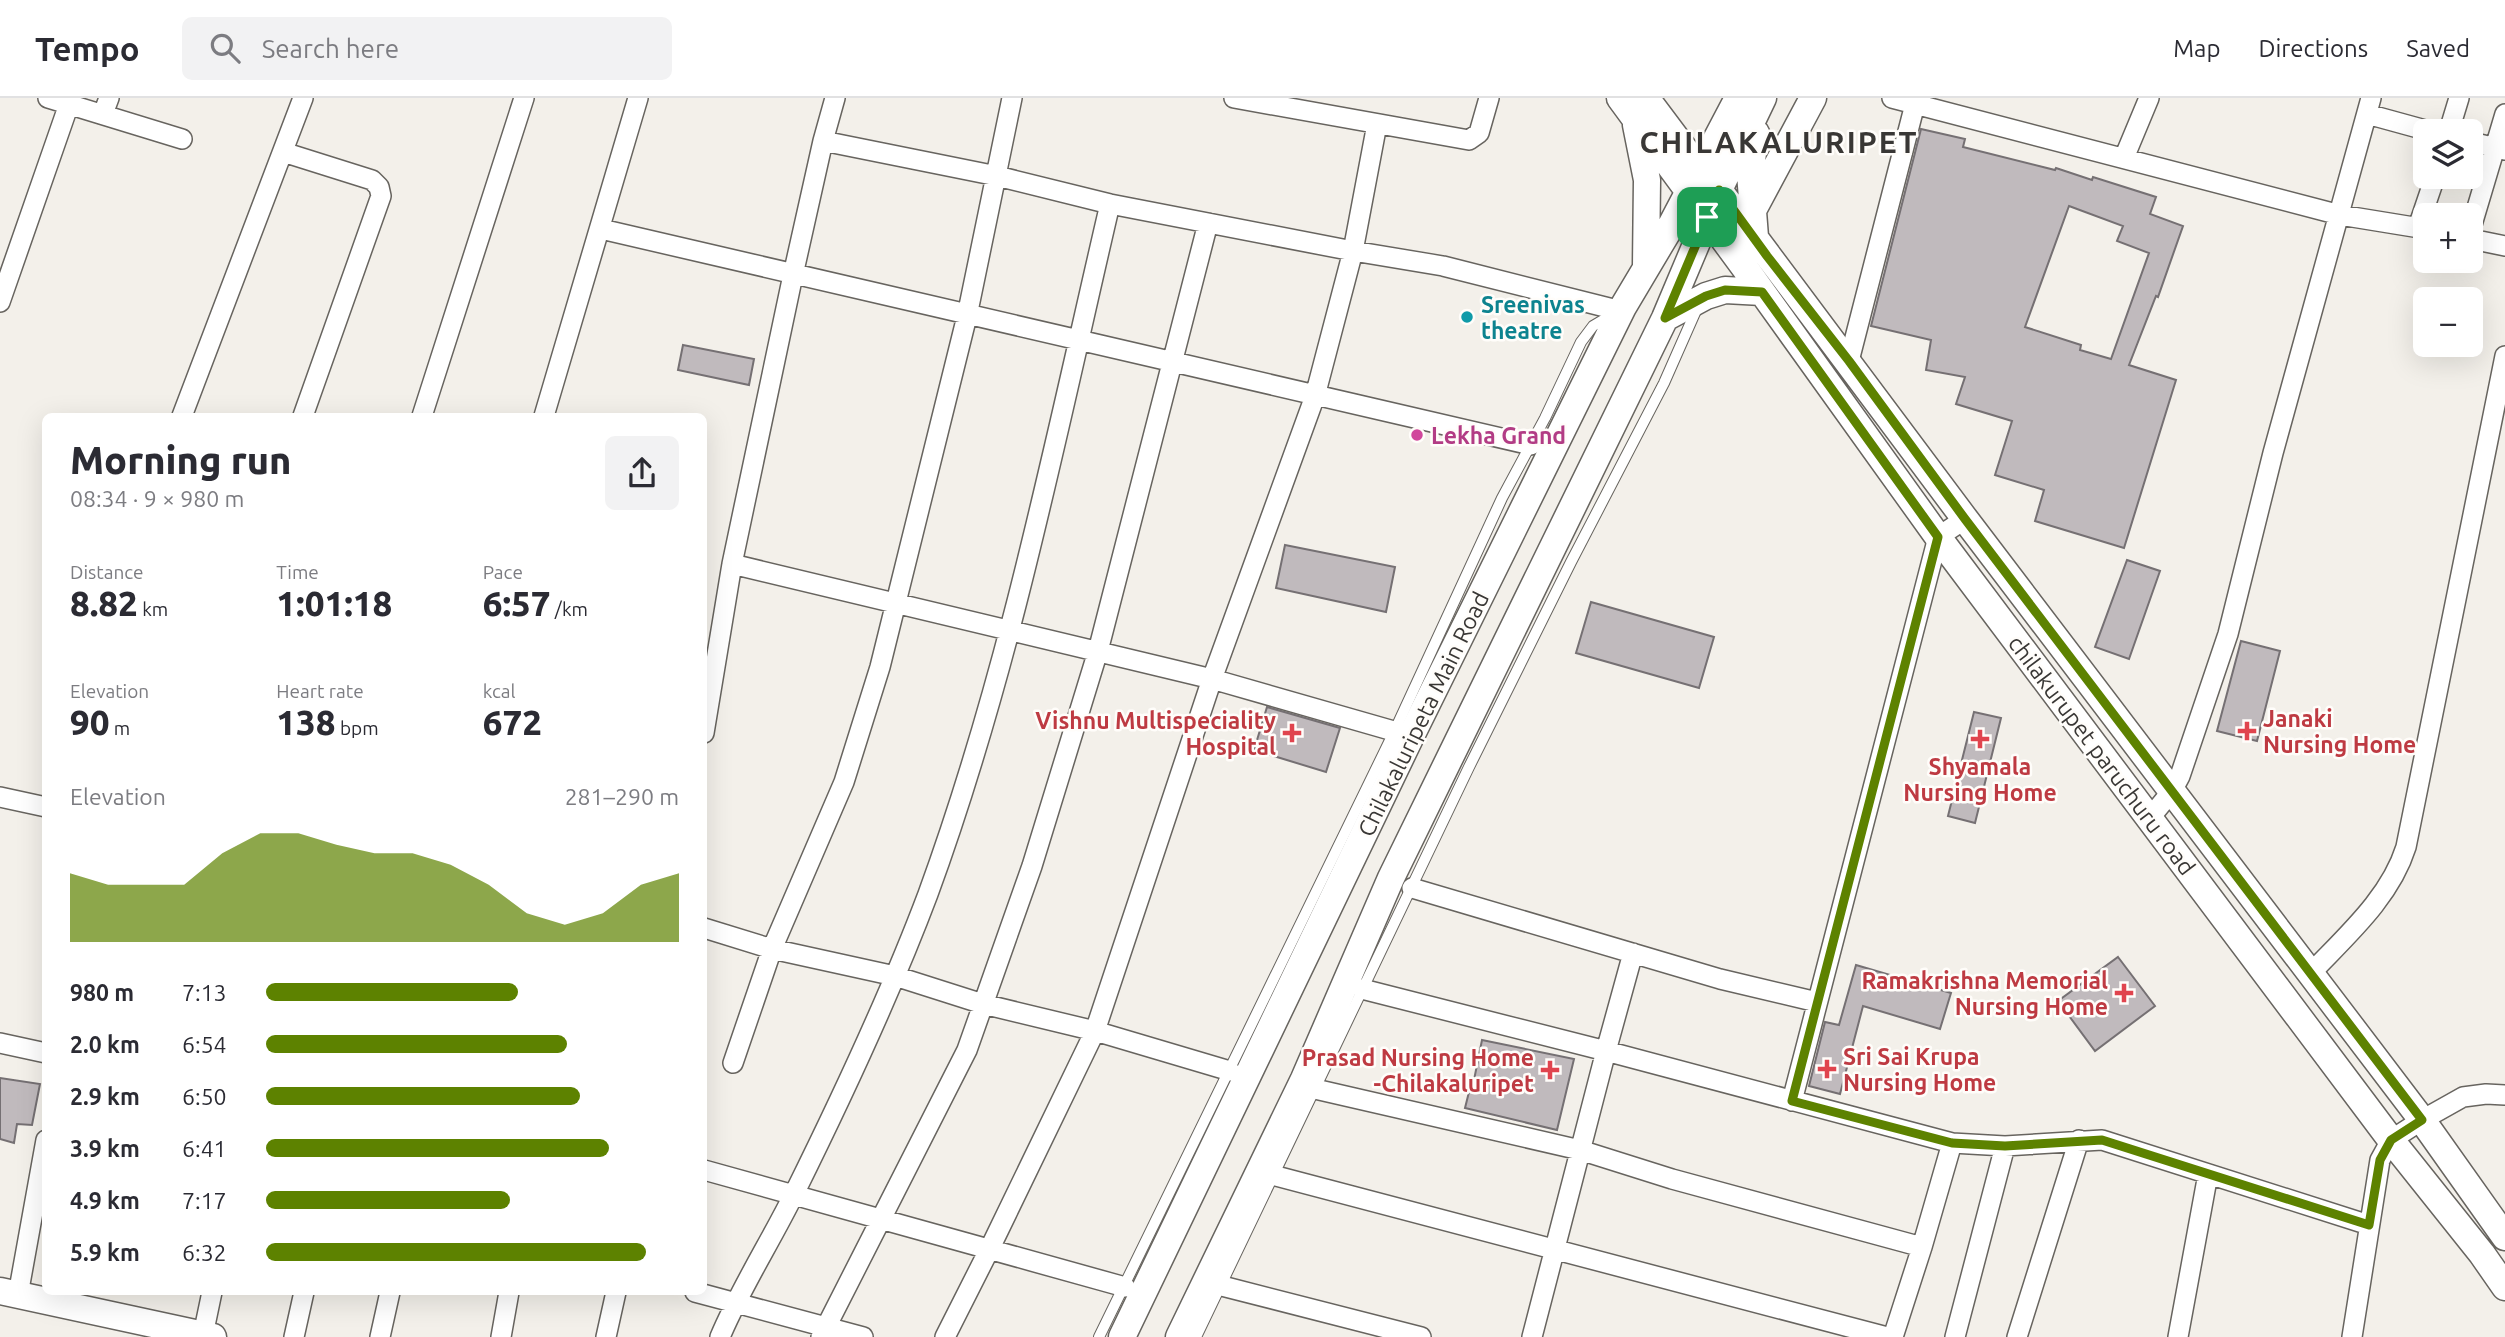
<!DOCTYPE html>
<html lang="en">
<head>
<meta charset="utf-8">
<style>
  body { margin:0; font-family:Ubuntu,sans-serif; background:#f2f2f3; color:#2b2b33; height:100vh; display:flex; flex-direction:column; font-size:26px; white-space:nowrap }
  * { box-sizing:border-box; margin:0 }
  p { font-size:23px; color:#7c7c81 }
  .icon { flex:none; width:38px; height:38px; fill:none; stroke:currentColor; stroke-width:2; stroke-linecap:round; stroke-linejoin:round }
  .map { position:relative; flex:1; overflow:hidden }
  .panel { position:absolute; left:42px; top:315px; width:665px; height:882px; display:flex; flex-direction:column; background:#fff; border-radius:10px; box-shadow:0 7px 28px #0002 }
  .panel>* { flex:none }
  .controls { position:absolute; left:2413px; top:21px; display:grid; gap:14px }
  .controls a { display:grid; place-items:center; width:70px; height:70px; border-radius:10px; background:#fff; box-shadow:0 7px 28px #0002; font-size:35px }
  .pin { position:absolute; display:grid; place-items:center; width:60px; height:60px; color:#fff; margin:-30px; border-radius:14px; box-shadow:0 4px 10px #0006 }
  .round { display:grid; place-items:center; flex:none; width:74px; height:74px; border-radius:10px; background:#f2f2f3 }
  .head { display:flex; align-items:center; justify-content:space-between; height:119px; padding:0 28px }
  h1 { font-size:38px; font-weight:800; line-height:52px }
  .figures { display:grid; grid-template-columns:repeat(3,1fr); gap:10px; height:119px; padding:7px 28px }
  .figures div { display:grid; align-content:center }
  .figures b { font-size:35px; font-weight:800 }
  .figures small { font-size:19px; font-weight:400 }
  .figures p { font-size:19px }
  .chart { height:196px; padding:14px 28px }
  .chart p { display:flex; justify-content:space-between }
  .chart svg { width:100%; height:126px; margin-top:7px; fill:#5d8200; opacity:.7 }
  ul { padding:0 28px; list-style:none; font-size:23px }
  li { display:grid; grid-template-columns:112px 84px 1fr; align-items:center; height:52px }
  li i { height:18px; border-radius:9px; background:#5d8200 }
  header { display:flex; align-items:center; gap:42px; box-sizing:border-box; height:98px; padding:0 35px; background:#fff; border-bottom:2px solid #e1e1e2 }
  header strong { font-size:33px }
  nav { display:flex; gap:38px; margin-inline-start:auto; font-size:24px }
  .search { width:490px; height:63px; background:#f2f2f3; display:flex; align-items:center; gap:18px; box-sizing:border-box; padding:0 24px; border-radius:10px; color:#7c7c81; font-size:26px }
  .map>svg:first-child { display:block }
</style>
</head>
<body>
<header>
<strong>Tempo</strong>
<div class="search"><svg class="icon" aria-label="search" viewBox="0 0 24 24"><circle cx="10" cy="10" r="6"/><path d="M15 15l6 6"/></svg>Search here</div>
<nav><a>Map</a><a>Directions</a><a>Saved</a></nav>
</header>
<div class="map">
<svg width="2505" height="1239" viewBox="0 0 2505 1239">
  <rect width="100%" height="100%" fill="#f3f0ea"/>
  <path fill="#c0babd" stroke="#757073" stroke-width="2" fill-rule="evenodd" d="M 1921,31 L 1965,41 L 1963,49 L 2055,72 L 2056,70 L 2092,82 L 2093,79 L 2156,99 L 2150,116 L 2183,128 L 2158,199 L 2156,198 L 2129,267 L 2176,282 L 2124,450 L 2035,423 L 2044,392 L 1995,377 L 2012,323 L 1956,306 L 1965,279 L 1926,272 L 1931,242 L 1871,228 ZM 2069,108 L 2123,128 L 2117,143 L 2149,155 L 2111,261 L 2080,252 L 2081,247 L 2025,229 Z
    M 683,247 L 754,261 L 749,287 L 678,272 Z
    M 1285,447 L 1395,469 L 1386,514 L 1276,490 Z
    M 2127,462 L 2160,473 L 2129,561 L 2095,549 Z
    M 1591,504 L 1714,539 L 1699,590 L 1576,555 Z
    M 2241,543 L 2280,553 L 2257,643 L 2217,633 Z
    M 1267,609 L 1340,630 L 1326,674 L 1254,652 Z
    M 1974,614 L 2001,620 L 1975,725 L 1948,718 Z
    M 2118,859 L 2155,908 L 2095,953 L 2058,903 Z
    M 1856,867 L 1951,895 L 1940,931 L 1863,908 L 1840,996 L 1809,988 L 1825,924 L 1839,927 Z
    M 1482,942 L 1574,961 L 1557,1032 L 1465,1010 L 1471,986 L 1473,987 Z
    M 0,980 L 40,986 L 32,1027 L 17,1026 L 14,1045 L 0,1041 Z"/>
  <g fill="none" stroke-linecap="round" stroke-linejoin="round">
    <g stroke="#67645f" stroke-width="12">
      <path id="lane" d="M 1099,1239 L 1395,632 L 1502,400 L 1545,320 L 1581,244 L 1593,228 L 1615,215
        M 1196,1239 L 1469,669 L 1571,464 L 1664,285 L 1698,208"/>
    </g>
    <g stroke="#67645f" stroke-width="22">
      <path id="street" d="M 48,0 L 182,41
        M 1234,0 L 1469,42 L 1479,35 L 1489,0
        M 1892,0 L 2340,117 L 2426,131
        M 103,16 L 109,0
        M 2367,16 L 2429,33
        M 2449,33 L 2459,0
        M 823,43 L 997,78 L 1110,106 L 1353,153 L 1443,168 L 1621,213
        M 2471,44 L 2505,52
        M 283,54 L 372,82 L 379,89 L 381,98 L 303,318
        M 2124,60 L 2149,0
        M 2418,129 L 2435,79
        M 2471,130 L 2505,16
        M 601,131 L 1531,347
        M 2471,141 L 2505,148
        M 0,204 L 69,6
        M 1849,263 L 1915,6
        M 182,318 L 303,0
        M 422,318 L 524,0
        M 544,318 L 638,0
        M 732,466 L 1212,581 L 1411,638
        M 704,635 L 732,466 L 793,177 L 823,43 L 835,0
        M 0,699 L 46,709
        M 2149,721 L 2172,693 L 2180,678 L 2228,536 L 2273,355 L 2371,0
        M 1412,790 L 1720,881 L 1817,904
        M 704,830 L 772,851 L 895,878 L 983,906 L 1095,933 L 1230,973
        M 2310,876 C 2346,838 2390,800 2406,749 L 2505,258
        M 1362,891 L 1606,953 L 1952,1045 L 2005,1048 L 2102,1042 L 2369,1127
        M 0,945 L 46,955
        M 733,965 L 772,851 L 844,684 L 880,569 L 967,218 L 1012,0
        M 1315,991 L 1580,1052 L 1672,1081 L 1922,1149
        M 1792,1003 L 1938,439 L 1965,421
        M 704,1072 L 1125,1189
        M 1272,1077 L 1887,1239
        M 1222,1188 L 1421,1239
        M 695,1194 L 863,1239
        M 18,1197 L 46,1042
        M 203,1237 L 212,1194
        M 294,1239 L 304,1194
        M 380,1239 L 390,1194
        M 501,1239 L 509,1194
        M 606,1239 L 616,1194
        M 720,1239 C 741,1189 771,1143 795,1094 C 843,997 890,897 928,796 C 1010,572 1056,337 1110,106
        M 821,1239 L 967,952 L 1032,768 L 1098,553 L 1208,125
        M 945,1239 L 990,1150 L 1095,933 L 1212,581 L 1315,298 L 1353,153 L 1377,26
        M 1532,1239 L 1606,953 L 1633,855
        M 1893,1239 L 1922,1149 L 1952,1045
        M 1955,1239 L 2005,1048
        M 2017,1239 L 2079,1042
        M 2178,1239 L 2208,1076
        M 2352,1239 L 2380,1062 L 2391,1042 L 2422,1022 L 2463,999 L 2486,996 L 2505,997"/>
    </g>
    <g stroke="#67645f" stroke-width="29">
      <path id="secondary" d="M 1620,0 L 1750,177 L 1938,439 L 2391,1042 L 2482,1156 L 2505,1189
        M 1646,0 L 1700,72 L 1719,92 L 1965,421 L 2422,1022 L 2505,1139
        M 1636,27 L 1647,82 L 1646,168
        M 1751,116 L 1813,0
        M 1755,139 L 1750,75 L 1756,35
        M 1665,220 L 1706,198 L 1725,192 L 1762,194
        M 0,1193 L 213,1239
        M 1122,1239 L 1411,638 L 1623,209 L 1667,135 L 1738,0
        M 1179,1239 L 1304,981 L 1391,780 L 1665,220 L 1719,92 L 1763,0"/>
    </g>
    <use href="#lane" stroke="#fff" stroke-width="10"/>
    <use href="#street" stroke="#fff" stroke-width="19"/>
    <use href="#secondary" stroke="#fff" stroke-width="26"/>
  </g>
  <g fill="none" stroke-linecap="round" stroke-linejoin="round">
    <g stroke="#fff" stroke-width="14">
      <path id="route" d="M 1719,92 L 1767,158 L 1849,263 L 1965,421 L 2422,1022 L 2391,1042 L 2380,1062 L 2369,1127 L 2102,1042 L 2005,1048 L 1952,1045 L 1792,1003 L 1938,439 L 1762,194 L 1725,192 L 1706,198 L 1665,220 Z"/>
    </g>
    <use href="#route" stroke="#5d8200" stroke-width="9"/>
  </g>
  <circle fill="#0f9aa8" stroke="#fffdfa" stroke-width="2.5" cx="1467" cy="219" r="7"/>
  <circle fill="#d1479c" stroke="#fffdfa" stroke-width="2.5" cx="1417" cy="337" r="7"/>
  <g fill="#e0444e" stroke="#fffdfa" stroke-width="2.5">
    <path d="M2243.5 622.5h7v7h7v7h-7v7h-7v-7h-7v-7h7z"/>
    <path d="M1288.5 624.5h7v7h7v7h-7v7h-7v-7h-7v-7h7z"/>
    <path d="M1976.5 630.5h7v7h7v7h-7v7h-7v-7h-7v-7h7z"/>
    <path d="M2120.5 884.5h7v7h7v7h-7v7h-7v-7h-7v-7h7z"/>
    <path d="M1823.5 960.5h7v7h7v7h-7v7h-7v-7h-7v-7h7z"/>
    <path d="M1546.5 961.5h7v7h7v7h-7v7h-7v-7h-7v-7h7z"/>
  </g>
  <g text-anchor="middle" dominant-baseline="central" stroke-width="5" stroke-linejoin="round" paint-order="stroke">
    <g font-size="23" font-weight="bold" fill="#0d838f" stroke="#fffdfa" text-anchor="start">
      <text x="1481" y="206">Sreenivas<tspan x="1481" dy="26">theatre</tspan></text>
    </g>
    <g font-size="23" font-weight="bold" fill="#b23c85" stroke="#fffdfa" text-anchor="start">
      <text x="1431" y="337">Lekha Grand</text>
    </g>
    <g font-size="23" fill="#393735" stroke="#fffdfa">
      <text transform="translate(1423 616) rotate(-64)">Chilakaluripeta Main Road</text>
      <text transform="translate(2102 657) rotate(53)">chilakurupet paruchuru road</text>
    </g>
    <g font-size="23" font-weight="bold" fill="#be3a42" stroke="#fffdfa" text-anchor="end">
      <text x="2263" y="620" text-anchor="start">Janaki<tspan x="2263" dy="26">Nursing Home</tspan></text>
      <text x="1276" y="622">Vishnu Multispeciality<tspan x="1276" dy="26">Hospital</tspan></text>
      <text x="1980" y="668" text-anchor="middle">Shyamala<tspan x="1980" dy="26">Nursing Home</tspan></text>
      <text x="2108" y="882">Ramakrishna Memorial<tspan x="2108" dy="26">Nursing Home</tspan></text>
      <text x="1843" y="958" text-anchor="start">Sri Sai Krupa<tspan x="1843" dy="26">Nursing Home</tspan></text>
      <text x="1534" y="959">Prasad Nursing Home<tspan x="1534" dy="26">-Chilakaluripet</tspan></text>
    </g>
    <g font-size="30" font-weight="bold" letter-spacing="2" fill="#393735" stroke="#fffdfa">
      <text x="1779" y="44">CHILAKALURIPET</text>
    </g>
  </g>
</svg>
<div class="controls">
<a><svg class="icon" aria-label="layers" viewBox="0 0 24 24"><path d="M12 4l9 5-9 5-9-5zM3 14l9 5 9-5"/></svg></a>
<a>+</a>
<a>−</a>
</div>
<div class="pin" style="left:1707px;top:119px;background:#1e9e55"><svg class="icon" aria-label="arrive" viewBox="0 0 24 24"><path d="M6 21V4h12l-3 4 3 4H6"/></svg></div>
<section class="panel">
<div class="head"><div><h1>Morning run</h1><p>08:34 · 9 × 980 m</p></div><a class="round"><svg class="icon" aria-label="share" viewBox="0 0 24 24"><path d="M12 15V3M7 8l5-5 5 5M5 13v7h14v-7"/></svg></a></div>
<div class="figures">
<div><p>Distance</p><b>8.82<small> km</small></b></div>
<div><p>Time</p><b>1:01:18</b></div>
<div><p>Pace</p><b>6:57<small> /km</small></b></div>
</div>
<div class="figures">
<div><p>Elevation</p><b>90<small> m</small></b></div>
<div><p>Heart rate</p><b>138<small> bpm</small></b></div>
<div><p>kcal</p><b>672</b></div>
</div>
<div class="chart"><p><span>Elevation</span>281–290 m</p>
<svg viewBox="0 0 160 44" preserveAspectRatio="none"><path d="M0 44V20L10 24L20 24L30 24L40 13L50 6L60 6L70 10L80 13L90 13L100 17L110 24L120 34L130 38L140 34L150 24L160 20V44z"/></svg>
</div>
<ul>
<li><b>980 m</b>7:13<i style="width:61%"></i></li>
<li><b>2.0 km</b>6:54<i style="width:73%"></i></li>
<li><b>2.9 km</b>6:50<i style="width:76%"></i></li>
<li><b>3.9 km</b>6:41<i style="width:83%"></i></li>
<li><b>4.9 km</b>7:17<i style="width:59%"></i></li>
<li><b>5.9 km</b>6:32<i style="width:92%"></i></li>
</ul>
</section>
</div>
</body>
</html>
